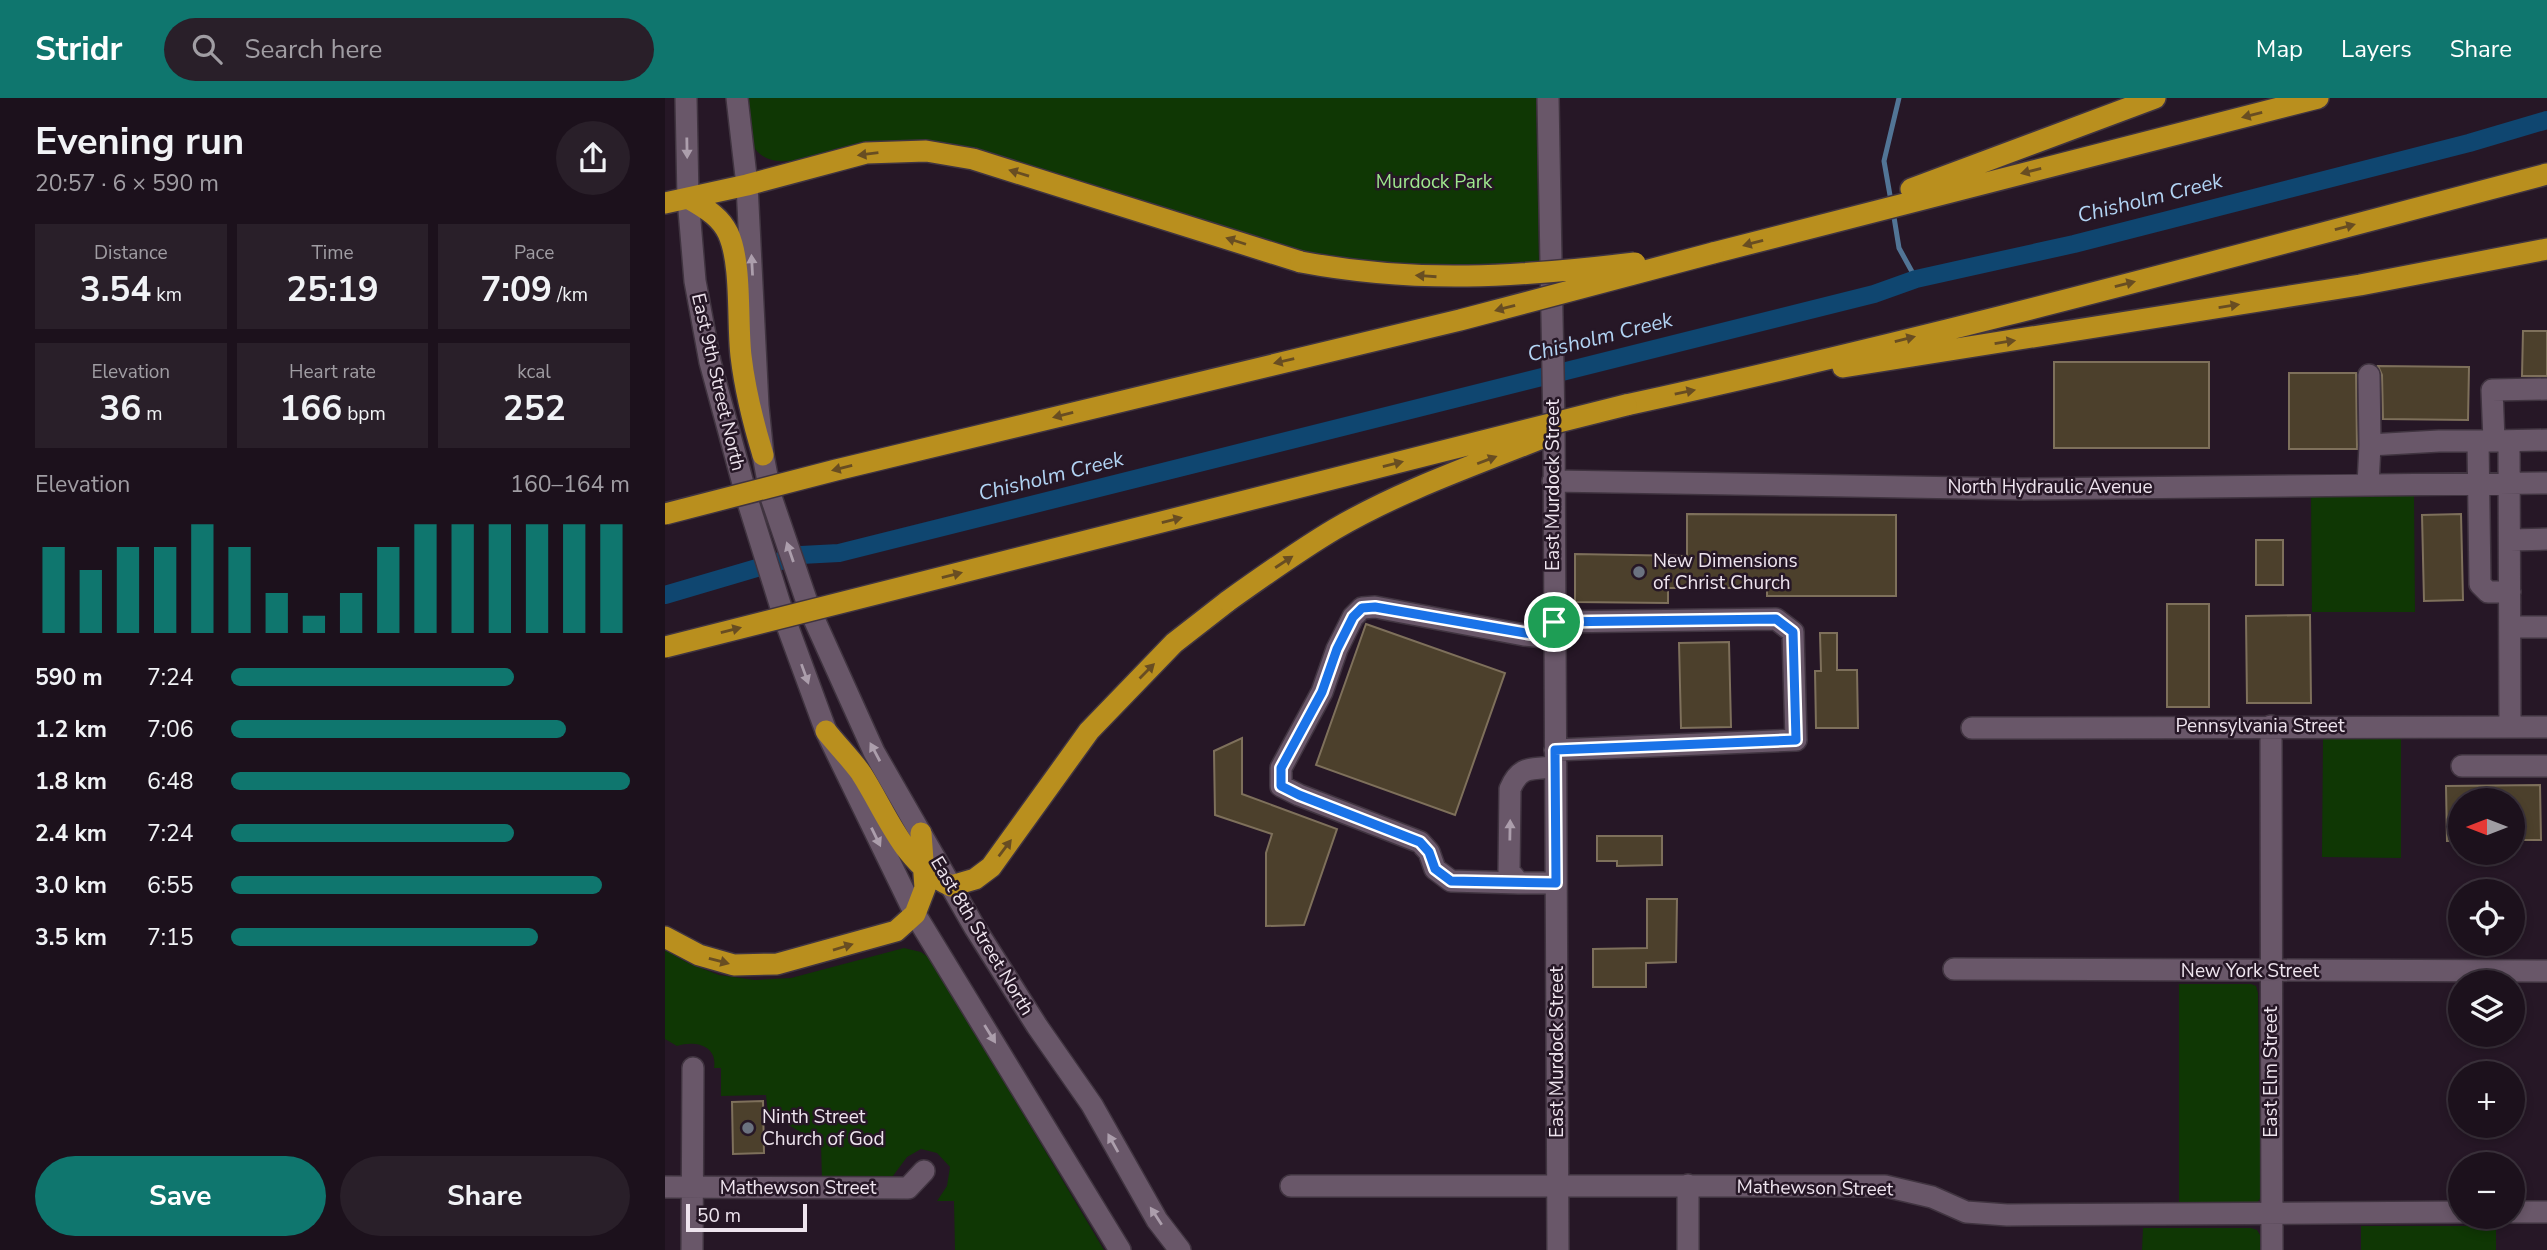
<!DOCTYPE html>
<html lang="en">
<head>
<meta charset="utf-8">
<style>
  body { margin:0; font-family:"Nunito Sans",sans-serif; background:#291f29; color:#f1f3f6; height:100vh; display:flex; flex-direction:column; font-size:26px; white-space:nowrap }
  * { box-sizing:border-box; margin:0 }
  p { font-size:23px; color:#a09da3 }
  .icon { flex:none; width:38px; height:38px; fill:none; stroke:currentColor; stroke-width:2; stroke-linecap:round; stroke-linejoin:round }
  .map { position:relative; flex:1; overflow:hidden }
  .side { display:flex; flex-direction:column; background:#1c111c; width:665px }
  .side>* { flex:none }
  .needle { width:46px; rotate:270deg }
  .controls { position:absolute; left:1783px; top:690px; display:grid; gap:14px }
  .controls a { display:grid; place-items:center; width:77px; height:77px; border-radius:50%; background:#1c111c; box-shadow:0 4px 10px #0003,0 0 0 2px #3a313b; font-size:35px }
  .scale { position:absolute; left:21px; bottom:18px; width:121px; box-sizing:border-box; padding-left:7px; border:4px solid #eee4ee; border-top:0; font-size:19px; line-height:24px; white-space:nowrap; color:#eee4ee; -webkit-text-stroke:5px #261726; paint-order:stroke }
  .pin { position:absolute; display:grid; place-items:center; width:60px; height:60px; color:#fff; margin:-30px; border:4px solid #fff; border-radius:50%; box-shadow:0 2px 7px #0007 }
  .round { display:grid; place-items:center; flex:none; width:74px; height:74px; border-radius:37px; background:#291f29 }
  .summary { display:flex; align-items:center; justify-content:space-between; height:119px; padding:0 35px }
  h1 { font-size:38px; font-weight:700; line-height:52px }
  .metrics { display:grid; grid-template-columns:repeat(3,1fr); gap:10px; height:119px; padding:7px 35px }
  .metrics div { display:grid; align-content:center; border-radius:0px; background:#291f29; text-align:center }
  .metrics b { font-size:35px; font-weight:700 }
  .metrics small { font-size:19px; font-weight:400 }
  .metrics p { font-size:19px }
  .chart { height:196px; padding:14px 35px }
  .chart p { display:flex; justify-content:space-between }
  .chart svg { width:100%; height:126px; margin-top:7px; stroke:#0f766e; stroke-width:6 }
  .button { display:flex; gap:14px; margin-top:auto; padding:14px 35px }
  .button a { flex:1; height:80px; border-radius:42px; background:#0f766e; color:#fff; font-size:28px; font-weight:700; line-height:80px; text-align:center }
  .button a+a { background:#291f29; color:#f1f3f6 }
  ul { padding:0 35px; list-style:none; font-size:23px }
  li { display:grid; grid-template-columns:112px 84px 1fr; align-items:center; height:52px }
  li i { height:18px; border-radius:9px; background:#0f766e }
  header { display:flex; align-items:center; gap:42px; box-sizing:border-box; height:98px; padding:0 35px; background:#0f766e; color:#fff }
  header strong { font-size:33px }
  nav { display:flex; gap:38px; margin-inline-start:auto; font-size:24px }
  .search { width:490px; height:63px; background:#291f29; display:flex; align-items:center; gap:18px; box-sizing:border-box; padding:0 24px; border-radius:38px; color:#a09da3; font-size:26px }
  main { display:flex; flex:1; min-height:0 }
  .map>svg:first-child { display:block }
</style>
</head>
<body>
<header>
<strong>Stridr</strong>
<div class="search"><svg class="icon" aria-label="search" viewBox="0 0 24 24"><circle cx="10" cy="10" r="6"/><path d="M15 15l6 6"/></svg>Search here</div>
<nav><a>Map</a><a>Layers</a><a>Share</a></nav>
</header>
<main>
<section class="side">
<div class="summary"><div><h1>Evening run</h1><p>20:57 · 6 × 590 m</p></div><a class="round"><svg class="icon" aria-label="share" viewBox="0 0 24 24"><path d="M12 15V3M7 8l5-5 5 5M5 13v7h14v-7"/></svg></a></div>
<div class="metrics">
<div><p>Distance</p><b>3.54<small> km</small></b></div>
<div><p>Time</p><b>25:19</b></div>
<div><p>Pace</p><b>7:09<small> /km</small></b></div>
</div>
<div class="metrics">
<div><p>Elevation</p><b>36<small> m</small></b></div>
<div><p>Heart rate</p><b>166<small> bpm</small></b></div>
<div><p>kcal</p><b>252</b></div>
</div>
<div class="chart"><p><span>Elevation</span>160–164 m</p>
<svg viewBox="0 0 160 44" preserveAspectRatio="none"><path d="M5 44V14M15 44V22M25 44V14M35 44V14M45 44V6M55 44V14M65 44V30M75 44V38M85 44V30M95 44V14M105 44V6M115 44V6M125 44V6M135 44V6M145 44V6M155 44V6"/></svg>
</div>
<ul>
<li><b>590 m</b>7:24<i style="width:71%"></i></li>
<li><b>1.2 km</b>7:06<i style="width:84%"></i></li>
<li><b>1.8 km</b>6:48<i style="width:100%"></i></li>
<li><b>2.4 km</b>7:24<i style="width:71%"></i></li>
<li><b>3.0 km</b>6:55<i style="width:93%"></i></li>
<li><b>3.5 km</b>7:15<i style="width:77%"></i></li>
</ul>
<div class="button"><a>Save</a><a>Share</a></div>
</section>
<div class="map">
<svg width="1882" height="1152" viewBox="0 0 1882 1152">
  <rect width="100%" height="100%" fill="#261726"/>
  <path fill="#0f3704" d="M 76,0 L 871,0 L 874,164 L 777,171 L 687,162 L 632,152 L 293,47 C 254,43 217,41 179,49 C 154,54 118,74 95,56 C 80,44 80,17 76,0 Z
    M 1646,398 L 1749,398 L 1750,514 L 1647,514 Z
    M 1658,640 L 1736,640 L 1736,760 L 1657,759 Z
    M 239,850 L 256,854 L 267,862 L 439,1152 L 290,1152 L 289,1103 L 272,1103 L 282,1088 L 285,1069 L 272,1055 L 256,1051 L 242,1059 L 225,1082 L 157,1082 L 156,1045 L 103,1016 L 101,997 L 56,998 L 56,970 L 49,970 C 53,947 29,942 12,948 L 0,941 L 0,852 L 23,865 L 54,877 L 90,882 L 126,880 Z
    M 1514,886 L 1586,886 L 1591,888 L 1593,895 L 1596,1099 L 1592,1105 L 1514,1107 Z
    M 1696,1128 L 1831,1128 L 1831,1152 L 1696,1152 Z
    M 1478,1130 L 1586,1130 L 1592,1132 L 1595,1137 L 1595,1152 L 1477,1152 Z"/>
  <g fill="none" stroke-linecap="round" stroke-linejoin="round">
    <path stroke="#527596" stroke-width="5" d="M 1226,103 L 1219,63 L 1234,0
      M 1228,113 L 1234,150 L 1251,181"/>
    <path stroke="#0f4670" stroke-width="18" d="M 0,497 L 136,457 L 174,455 L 1209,196 L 1251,181 L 1409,146 L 1804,45 L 1882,22"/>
  </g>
  <path fill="#4c402c" stroke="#7e705b" stroke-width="2" d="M 1858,233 L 1882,233 L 1882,278 L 1857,278 Z
    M 1389,264 L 1544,264 L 1544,350 L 1389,350 Z
    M 1713,268 L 1804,269 L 1803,322 L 1718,321 L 1717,277 Z
    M 1624,275 L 1691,275 L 1692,351 L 1624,351 Z
    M 1022,416 L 1231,417 L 1231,498 L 1102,498 L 1102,490 L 1003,490 L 1003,505 L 910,504 L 910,456 L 1022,458 Z
    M 1796,416 L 1798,502 L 1759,503 L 1757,417 Z
    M 1591,442 L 1618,442 L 1618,487 L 1591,487 Z
    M 1502,506 L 1544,506 L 1544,609 L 1502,609 Z
    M 1645,517 L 1646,605 L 1582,605 L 1581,518 Z
    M 701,526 L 840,575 L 790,717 L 651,667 Z
    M 1155,535 L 1172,535 L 1172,572 L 1192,572 L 1193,630 L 1151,630 L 1150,573 L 1156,573 Z
    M 1064,544 L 1066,629 L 1016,630 L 1014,545 Z
    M 577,640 L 577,696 L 672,731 L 639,827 L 601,828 L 601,755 L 607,736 L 550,717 L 549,653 Z
    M 1875,687 L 1876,742 L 1848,742 L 1848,702 L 1796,702 L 1796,743 L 1782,743 L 1781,688 Z
    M 932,738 L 997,738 L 997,767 L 952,768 L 952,763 L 932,763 Z
    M 982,801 L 1012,801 L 1011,864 L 981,865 L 981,889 L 928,889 L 928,851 L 982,850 Z
    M 98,1003 L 99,1055 L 68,1056 L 67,1004 Z"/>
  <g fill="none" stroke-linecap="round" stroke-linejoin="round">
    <g stroke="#403440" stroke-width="24">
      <path id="minor" d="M 21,0 L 23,100 L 30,183 L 45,264 L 83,404 L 119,519 L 161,633 L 250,816 L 455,1152
        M 72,0 L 82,87 L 93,308 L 98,357 L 106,399 L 144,510 L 209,654 L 310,830 L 372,928 L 427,1007 L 492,1122 L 515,1152
        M 883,0 L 889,328 L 893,1152
        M 1704,277 L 1705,347
        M 1882,291 L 1827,292 L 1829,343 L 1882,342
        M 1813,343 L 1815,486 L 1823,494 L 1845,494
        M 1844,343 L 1845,629
        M 888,383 L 1358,391 L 1882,385
        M 1703,387 L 1705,347 L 1774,343 L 1829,343
        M 1845,442 L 1882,441
        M 889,524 L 1111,521 L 1128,534 L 1131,642 L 890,652
        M 1845,529 L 1882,529
        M 1606,628 L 1607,1152
        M 1307,630 L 1882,629
        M 1797,668 L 1882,668
        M 890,669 C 867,671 855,667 845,691 L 844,773 L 854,785 L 891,785
        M 854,785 L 786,783 L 770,771 L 764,754 L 755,744 L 634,697 L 616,688 L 616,670 L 657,594 L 672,551 L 688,519 L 697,510 L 710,509 L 859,537 L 889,540
        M 1289,871 L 1882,873
        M 1023,1087 L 1023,1152
        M 626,1088 L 1220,1088 L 1267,1099 L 1301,1114 L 1342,1117 L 1796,1114
        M 0,1089 L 243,1090 L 259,1073
        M 1848,1114 L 1882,1114
        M 27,1152 L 28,970"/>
    </g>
    <g stroke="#403440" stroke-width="24">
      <path id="highway" d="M 1246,91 L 1490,0
        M 23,100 C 39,110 54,117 63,135 C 77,165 72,223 76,258 C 80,292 88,324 98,357
        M 0,105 L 82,87 L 201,55 L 261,53 L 308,61 L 636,164
        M 1048,155 L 1653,0
        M 1178,269 L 1695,187 L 1882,151
        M 961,307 C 1270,240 1576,156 1882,76
        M 161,633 C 172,647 186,661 196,675 C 223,717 238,766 286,788 L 310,781 L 326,769 L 424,633 L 509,545 L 563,503
        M 0,839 L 34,857 L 69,867 L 112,866 L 231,833 L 250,816 L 260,790 L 256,735"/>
    </g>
    <use href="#minor" stroke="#695769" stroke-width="21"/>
    <use href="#highway" stroke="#b98f1e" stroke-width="21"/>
    <g stroke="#403440" stroke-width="24" stroke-linecap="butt">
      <path id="highway-bridge" d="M 636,164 C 752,186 853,179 970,165
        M 0,416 L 171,372 L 795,222 L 1048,155
        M 563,503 C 598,478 633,453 670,431 C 735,393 807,368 877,340
        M 0,549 L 961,307"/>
    </g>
    <use href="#highway-bridge" stroke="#b98f1e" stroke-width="21"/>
  </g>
  <defs><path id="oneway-solid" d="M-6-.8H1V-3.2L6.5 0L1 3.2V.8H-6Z" transform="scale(1.75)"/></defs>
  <g fill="#684d22">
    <use href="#oneway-solid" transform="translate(1587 17) rotate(166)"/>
    <use href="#oneway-solid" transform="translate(203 56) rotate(173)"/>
    <use href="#oneway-solid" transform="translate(1366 73) rotate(166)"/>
    <use href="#oneway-solid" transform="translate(354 75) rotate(-163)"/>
    <use href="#oneway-solid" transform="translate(1680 129) rotate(-15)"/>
    <use href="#oneway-solid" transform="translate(571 143) rotate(-162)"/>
    <use href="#oneway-solid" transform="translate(1088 145) rotate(165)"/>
    <use href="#oneway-solid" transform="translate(761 178) rotate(-176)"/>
    <use href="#oneway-solid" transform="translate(1460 186) rotate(-14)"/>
    <use href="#oneway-solid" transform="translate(1564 208) rotate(-9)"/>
    <use href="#oneway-solid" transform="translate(840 210) rotate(165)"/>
    <use href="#oneway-solid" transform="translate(1240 241) rotate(-14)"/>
    <use href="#oneway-solid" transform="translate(1340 244) rotate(-9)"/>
    <use href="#oneway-solid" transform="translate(619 263) rotate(167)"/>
    <use href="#oneway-solid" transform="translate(1020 294) rotate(-12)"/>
    <use href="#oneway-solid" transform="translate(398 317) rotate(166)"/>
    <use href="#oneway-solid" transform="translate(822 362) rotate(-21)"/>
    <use href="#oneway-solid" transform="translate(728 366) rotate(-14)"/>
    <use href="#oneway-solid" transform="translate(177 370) rotate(166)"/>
    <use href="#oneway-solid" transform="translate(507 422) rotate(-14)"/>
    <use href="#oneway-solid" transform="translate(619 464) rotate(-33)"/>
    <use href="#oneway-solid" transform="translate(287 477) rotate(-14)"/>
    <use href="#oneway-solid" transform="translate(66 532) rotate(-14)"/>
    <use href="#oneway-solid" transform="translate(482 573) rotate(-45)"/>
    <use href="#oneway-solid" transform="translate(340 750) rotate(-53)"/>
    <use href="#oneway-solid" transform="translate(178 849) rotate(-17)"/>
    <use href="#oneway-solid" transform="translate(54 863) rotate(15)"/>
  </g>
  <g fill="#ac9eac">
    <use href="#oneway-solid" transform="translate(22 50) rotate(89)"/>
    <use href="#oneway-solid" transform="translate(87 167) rotate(-93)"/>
    <use href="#oneway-solid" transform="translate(125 454) rotate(-109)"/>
    <use href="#oneway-solid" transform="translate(140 576) rotate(70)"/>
    <use href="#oneway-solid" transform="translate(210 654) rotate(-118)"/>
    <use href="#oneway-solid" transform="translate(845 732) rotate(-89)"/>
    <use href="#oneway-solid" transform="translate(211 739) rotate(64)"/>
    <use href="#oneway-solid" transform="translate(325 936) rotate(58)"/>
    <use href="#oneway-solid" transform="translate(448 1045) rotate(-119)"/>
    <use href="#oneway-solid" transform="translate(491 1118) rotate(-123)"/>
  </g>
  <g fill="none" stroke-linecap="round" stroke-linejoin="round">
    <g stroke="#fff" stroke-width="14">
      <path id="route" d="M 710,509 L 889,540 L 889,524 L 1111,521 L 1128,534 L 1131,642 L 890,652 L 891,785 L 786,783 L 770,771 L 764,754 L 755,744 L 634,697 L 616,688 L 616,670 L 657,594 L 672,551 L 688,519 L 697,510 Z"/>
    </g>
    <use href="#route" stroke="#1a73e8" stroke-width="9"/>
  </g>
  <g fill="#6b7280" stroke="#261726" stroke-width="2.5">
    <circle cx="974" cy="474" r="7"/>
    <circle cx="83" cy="1030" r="7"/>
  </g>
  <g text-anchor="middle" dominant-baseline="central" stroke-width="5" stroke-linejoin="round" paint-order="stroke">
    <g font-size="19" fill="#9ee88d" stroke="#261726">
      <text x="769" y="84">Murdock Park</text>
    </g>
    <g font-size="19" fill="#eee4ee" stroke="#261726">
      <text transform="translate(53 284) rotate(77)">East 9th Street North</text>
      <text transform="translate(888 387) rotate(-90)">East Murdock Street</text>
      <text x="1385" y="389">North Hydraulic Avenue</text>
      <text x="1595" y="628">Pennsylvania Street</text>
      <text transform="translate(317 838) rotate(59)">East 8th Street North</text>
      <text x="1585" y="873">New York Street</text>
      <text transform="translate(892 954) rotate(-90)">East Murdock Street</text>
      <text transform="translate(1606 974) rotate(-90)">East Elm Street</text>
      <text x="133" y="1090">Mathewson Street</text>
      <text transform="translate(1150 1090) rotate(1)">Mathewson Street</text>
    </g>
    <g font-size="19" fill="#eee4ee" stroke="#261726" text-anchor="start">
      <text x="988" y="463">New Dimensions<tspan x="988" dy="22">of Christ Church</tspan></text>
      <text x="97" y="1019">Ninth Street<tspan x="97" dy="22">Church of God</tspan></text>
    </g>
    <g font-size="21" font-style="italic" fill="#b2d4f4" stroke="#261726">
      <text transform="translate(1485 100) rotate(-14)">Chisholm Creek</text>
      <text transform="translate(935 239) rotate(-14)">Chisholm Creek</text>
      <text transform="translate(386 378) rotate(-14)">Chisholm Creek</text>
    </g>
  </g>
</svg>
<div class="controls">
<a><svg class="needle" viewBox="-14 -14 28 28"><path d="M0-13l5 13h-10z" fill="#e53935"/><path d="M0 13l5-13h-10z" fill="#a09da3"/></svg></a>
<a><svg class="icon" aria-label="locate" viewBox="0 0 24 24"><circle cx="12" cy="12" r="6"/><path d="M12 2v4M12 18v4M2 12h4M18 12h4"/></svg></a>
<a><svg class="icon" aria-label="layers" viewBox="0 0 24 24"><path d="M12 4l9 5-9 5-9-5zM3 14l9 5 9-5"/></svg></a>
<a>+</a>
<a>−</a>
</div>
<div class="scale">50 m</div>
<div class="pin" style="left:889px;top:524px;background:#1e9e55"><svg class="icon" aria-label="arrive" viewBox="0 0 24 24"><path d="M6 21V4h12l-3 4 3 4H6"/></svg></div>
</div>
</main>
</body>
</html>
